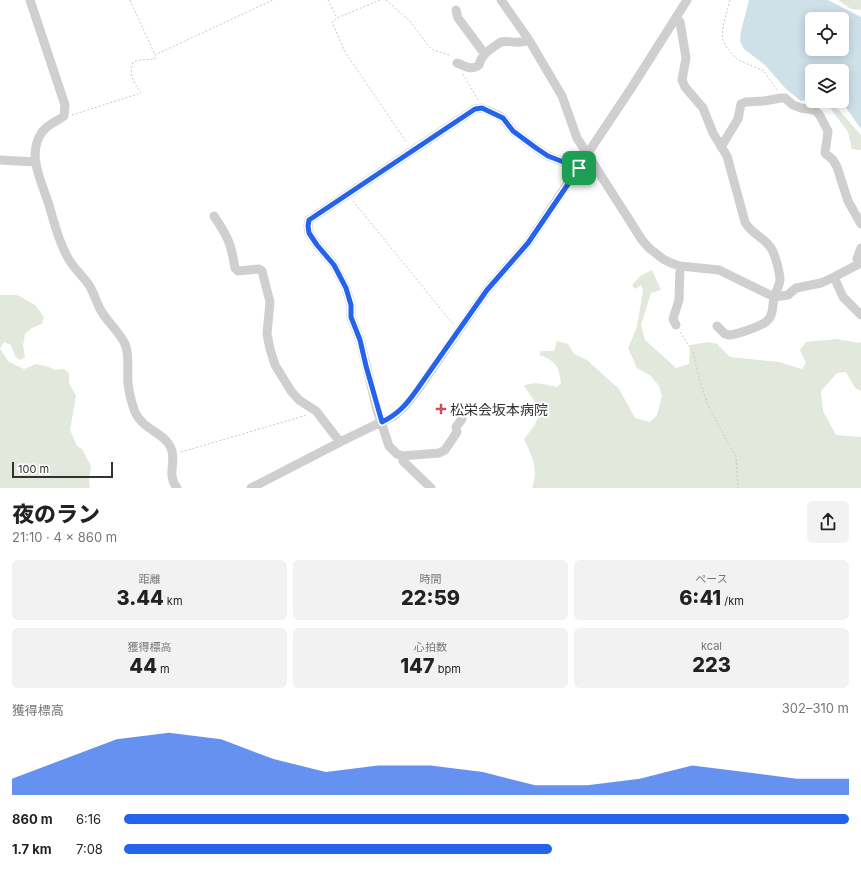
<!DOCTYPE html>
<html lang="ja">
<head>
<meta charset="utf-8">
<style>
  body { margin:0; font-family:Inter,"Noto Sans JP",sans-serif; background:#f2f2f2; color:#222; height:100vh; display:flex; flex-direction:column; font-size:15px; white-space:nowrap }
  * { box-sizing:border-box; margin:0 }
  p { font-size:13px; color:#767676 }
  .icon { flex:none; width:22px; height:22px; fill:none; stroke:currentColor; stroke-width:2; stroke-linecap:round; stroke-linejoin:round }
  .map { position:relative; height:488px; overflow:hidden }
  .details { display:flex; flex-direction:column; background:#fff; flex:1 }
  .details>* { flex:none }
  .buttons { position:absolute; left:805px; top:12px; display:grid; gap:8px }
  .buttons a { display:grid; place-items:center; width:44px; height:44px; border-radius:6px; background:#fff; box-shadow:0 2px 10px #0003; font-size:20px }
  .scale { position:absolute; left:12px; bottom:10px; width:101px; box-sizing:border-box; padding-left:4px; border:2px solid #323232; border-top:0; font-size:11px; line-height:14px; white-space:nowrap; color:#323232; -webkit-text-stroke:3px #fff; paint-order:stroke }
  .pin { position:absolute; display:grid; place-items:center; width:34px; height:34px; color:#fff; margin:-17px; border-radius:8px; box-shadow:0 2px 6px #0006 }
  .round { display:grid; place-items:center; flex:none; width:42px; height:42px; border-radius:6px; background:#f2f2f2 }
  .summary { display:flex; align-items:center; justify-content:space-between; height:68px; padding:0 12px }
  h1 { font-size:22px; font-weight:800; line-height:30px }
  .metrics { display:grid; grid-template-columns:repeat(3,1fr); gap:6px; height:68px; padding:4px 12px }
  .metrics div { display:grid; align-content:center; border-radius:6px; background:#f2f2f2; text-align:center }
  .metrics b { font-size:20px; font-weight:800 }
  .metrics small { font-size:11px; font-weight:400 }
  .metrics p { font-size:11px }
  .chart { height:112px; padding:8px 12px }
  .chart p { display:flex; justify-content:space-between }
  .chart svg { width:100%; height:72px; margin-top:4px; fill:#2563eb; opacity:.7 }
  ul { padding:0 12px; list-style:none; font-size:13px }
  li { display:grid; grid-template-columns:64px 48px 1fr; align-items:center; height:30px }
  li i { height:10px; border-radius:5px; background:#2563eb }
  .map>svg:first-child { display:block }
</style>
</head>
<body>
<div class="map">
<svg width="861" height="488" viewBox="0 0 861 488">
  <rect width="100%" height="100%" fill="#fff"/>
  <path fill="#e2e8dc" d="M 838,0 L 861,0 L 861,10 L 851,9 Z
    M 828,105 L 838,109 L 861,135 L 861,150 L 852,149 L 848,132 Z
    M 652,270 L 661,290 L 651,293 L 641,325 L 645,340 L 676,368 L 689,364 L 690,345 L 709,342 L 717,344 L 730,357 L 779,362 L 802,369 L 806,363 L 800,350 L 806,342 L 837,339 L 859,343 L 861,342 L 861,391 L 855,388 L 846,372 L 837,373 L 821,391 L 823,411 L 836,435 L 861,437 L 861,488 L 532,488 C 539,469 532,456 524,439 L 534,426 L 540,413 L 533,399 L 524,386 C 533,380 547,385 557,387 L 561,383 C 559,366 556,361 539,355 L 541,351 L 554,351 L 557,341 L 568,344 L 574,354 L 587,360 L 619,389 L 635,418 L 650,422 L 657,415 L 662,396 L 659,386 L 651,376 L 637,368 L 628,348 L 637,327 L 643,290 L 641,285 L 635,289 L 632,285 L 640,276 Z
    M 0,295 L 17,295 L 35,305 L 44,317 L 42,324 L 32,328 L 25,334 L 23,346 L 25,357 L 20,360 L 15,356 L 11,345 L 4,342 L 0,349 L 9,362 L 24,369 L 36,364 L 46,366 L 55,370 L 64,369 L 69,373 L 69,383 L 76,396 L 70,430 L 77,446 L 82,449 L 91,466 L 89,480 L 90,488 L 0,488 Z"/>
  <path fill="#cee0e8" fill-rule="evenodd" d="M 749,0 L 828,0 L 861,17 L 861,129 L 844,105 L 830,101 L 842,101 L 842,71 L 812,71 L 812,98 L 801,101 L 786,89 L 765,65 L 744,49 L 740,41 L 741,31 ZM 812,19 L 842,19 L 842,49 L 812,49 Z"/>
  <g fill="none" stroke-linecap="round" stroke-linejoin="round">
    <path stroke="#c9c9c9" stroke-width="1" stroke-dasharray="2 2" stroke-linecap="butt" d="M 130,0 L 155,55 L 273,0
      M 328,0 L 337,18
      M 380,0 L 337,18 L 332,22 L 345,52 L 407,143
      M 386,0 L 411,22 L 427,44 L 433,50 L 449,55 L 451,56
      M 730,0 L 723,26 L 722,38 L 727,48 L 738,60 L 764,71 L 777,90
      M 463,74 L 478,100
      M 72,115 L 141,93 C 133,80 129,78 133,62 L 140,60 L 155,59 L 155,56
      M 353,201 L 453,324
      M 680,332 L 693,352 L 699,378 L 708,406 L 736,457 L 738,488
      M 181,452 L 307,415"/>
    <path stroke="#cfcfcf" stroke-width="9" d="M 30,0 L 65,105 L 64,116 C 56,122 48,124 42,132 C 26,155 42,182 49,205 C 54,222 58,240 67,256 C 72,267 82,275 89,285 C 94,293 96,301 100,309 C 107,322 119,331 125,344 C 130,356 127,370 128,383 C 129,392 132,404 135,412 C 143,430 164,432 171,448 C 177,462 166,474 177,488
      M 501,0 L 529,40 L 562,96 L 577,138 L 642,240 L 649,248 L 663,259 L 671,263 L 680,266 L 719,270 L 774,297 L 788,295 L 796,288 L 821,283 L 834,277 L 859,264 L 857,259 L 861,248
      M 456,10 L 458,18 L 484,53
      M 676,18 L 680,22 L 686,58 L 682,80 L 685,87 L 703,108 L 713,133 L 727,156 L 745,222 C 751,234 764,237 771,248 C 775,254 780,273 780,280 C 779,286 776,292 774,298 C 772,307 774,314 767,321 C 762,326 738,334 730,335 L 725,334 L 717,326
      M 457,63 C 465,66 471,71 479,65 C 482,53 491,49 501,42 C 510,40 518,45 529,40
      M 721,147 L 738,119 L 741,104 L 746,102 L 764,101 L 781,98 L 785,98 L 793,105 L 801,108 L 814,110 L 819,114 L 828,131 L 825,153 L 833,160 L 837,167 L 848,201 L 861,224
      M 0,160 L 36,162
      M 214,216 C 228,237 231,243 235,268 L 238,271 L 259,269 L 262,271 L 270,302 L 267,334 L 270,349 L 275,365 L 291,391 L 299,400 L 316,411 L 340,442
      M 834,277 L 843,297 L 861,315
      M 676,325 L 673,319 L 679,300 L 680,266
      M 462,419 L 456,427 L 457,432 L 445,450 L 439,453 L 402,456 L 397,454 L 389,446 L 377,410 L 360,340 L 351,317 L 351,305 L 346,288 L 334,265 L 317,245 L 309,233 L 308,226 L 309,220 L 475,109 L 482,108 L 498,115 L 503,118 L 513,131 L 536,148 L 548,156 L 579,168
      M 402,456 L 403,461 L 431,488
      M 251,488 L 348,438 L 394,416 L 405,406 L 417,391 L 487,290 L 528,243 L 632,87 L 687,0"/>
  </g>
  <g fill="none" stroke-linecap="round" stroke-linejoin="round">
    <g stroke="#fff" stroke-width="8">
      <path id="route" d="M 482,108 L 503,118 L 513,131 L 536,148 L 548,156 L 579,168 L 528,243 L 487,290 L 416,391 C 406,405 398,414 382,422 L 366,366 L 360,340 L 351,317 L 351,305 L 346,288 L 334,265 L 317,245 L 309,233 L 308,226 L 309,220 L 475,109 Z"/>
    </g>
    <use href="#route" stroke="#2563eb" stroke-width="5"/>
  </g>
  <path fill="#d24b5c" stroke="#fff" stroke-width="1.5" d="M439 403h4v4h4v4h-4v4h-4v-4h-4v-4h4z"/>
  <g text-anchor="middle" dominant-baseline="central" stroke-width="4" stroke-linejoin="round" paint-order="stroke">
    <g font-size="14" fill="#323232" stroke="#fff" text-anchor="start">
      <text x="450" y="409">松栄会坂本病院</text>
    </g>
  </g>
</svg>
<div class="buttons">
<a><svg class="icon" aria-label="locate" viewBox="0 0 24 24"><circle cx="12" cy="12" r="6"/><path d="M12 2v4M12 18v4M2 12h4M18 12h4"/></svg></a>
<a><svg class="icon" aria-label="layers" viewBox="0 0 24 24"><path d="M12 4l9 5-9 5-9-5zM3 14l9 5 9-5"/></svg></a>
</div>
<div class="scale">100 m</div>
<div class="pin" style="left:579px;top:168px;background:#1e9e55"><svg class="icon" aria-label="arrive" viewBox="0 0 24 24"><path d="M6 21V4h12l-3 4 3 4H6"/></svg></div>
</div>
<section class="details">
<div class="summary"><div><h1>夜のラン</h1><p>21:10 · 4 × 860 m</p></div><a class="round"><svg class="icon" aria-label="share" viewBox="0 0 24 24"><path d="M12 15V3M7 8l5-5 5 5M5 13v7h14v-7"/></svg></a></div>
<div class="metrics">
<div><p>距離</p><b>3.44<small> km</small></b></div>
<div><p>時間</p><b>22:59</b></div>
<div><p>ペース</p><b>6:41<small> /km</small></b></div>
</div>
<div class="metrics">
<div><p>獲得標高</p><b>44<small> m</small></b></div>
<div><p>心拍数</p><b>147<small> bpm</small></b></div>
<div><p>kcal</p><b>223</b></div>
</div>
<div class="chart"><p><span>獲得標高</span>302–310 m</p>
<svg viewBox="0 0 160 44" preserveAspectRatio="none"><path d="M0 44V34L10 22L20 10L30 6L40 10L50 22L60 30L70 26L80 26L90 30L100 38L110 38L120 34L130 26L140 30L150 34L160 34V44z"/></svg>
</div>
<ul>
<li><b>860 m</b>6:16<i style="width:100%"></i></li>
<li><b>1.7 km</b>7:08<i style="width:59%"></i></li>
</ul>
</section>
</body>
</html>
